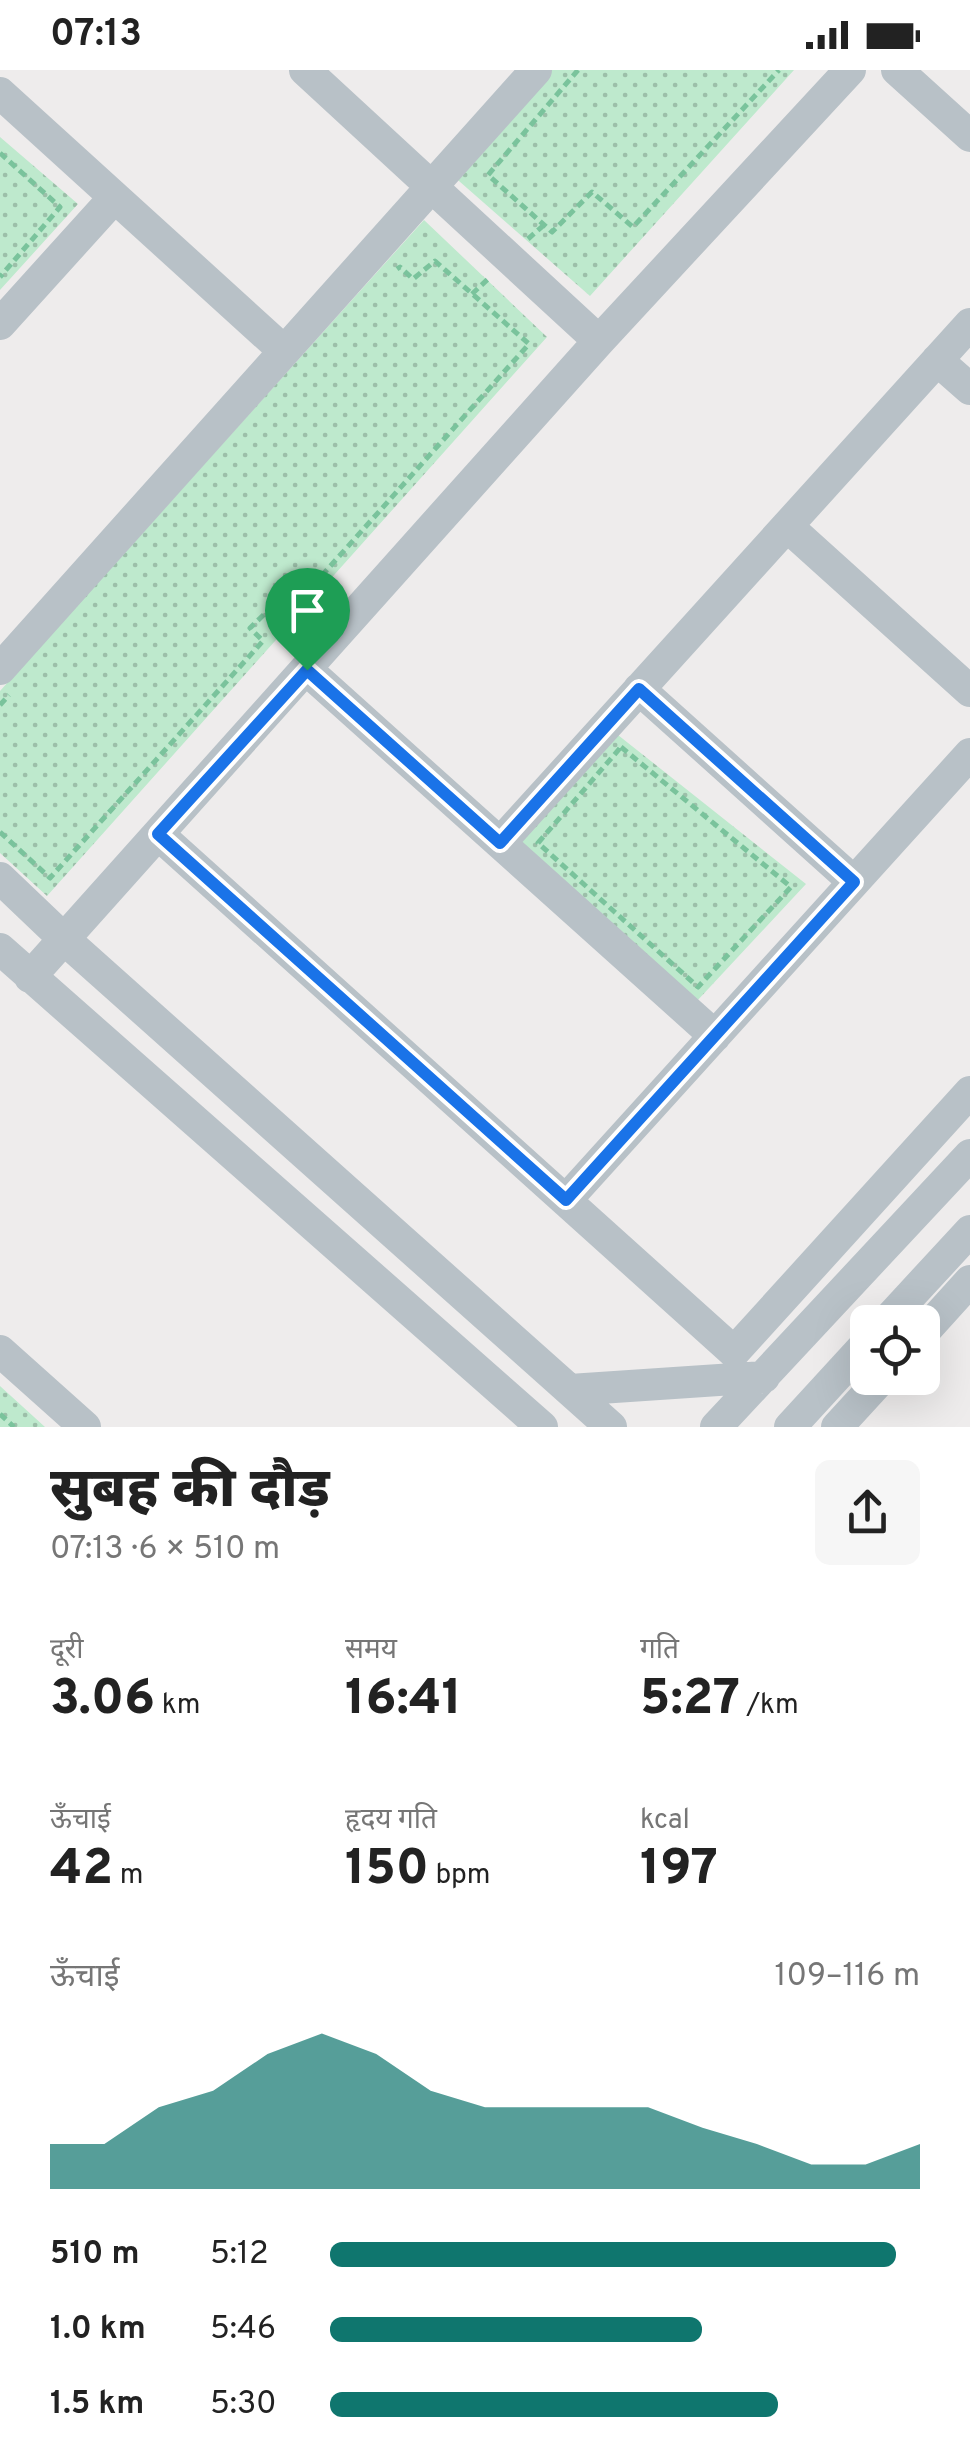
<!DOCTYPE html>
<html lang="hi">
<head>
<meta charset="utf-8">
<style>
  body { margin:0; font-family:Overpass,"Noto Sans Devanagari",sans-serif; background:#f6f6f6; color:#222; height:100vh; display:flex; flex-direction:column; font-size:38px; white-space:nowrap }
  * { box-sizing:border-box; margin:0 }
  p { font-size:32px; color:#767676 }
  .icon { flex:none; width:55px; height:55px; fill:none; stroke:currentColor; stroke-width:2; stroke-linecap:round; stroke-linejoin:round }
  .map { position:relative; height:1357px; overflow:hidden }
  .side { display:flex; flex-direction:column; background:#fff; flex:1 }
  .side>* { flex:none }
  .tools { position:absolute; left:850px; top:1235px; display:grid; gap:20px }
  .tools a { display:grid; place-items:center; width:90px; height:90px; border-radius:15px; background:#fff; box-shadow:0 10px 40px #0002; font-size:50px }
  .pin { position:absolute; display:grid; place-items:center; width:85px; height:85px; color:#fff; margin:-102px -42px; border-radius:50% 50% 50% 0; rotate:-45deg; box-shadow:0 0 10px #0007 }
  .pin .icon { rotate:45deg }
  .round { display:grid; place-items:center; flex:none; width:105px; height:105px; border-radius:15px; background:#f6f6f6 }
  .overview { display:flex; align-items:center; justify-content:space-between; height:170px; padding:0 50px }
  h1 { font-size:55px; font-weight:800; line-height:75px }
  .stats { display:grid; grid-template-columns:repeat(3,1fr); gap:15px; height:170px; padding:10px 50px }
  .stats div { display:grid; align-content:center }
  .stats b { font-size:50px; font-weight:800 }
  .stats small { font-size:28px; font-weight:400 }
  .stats p { font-size:28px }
  .chart { height:280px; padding:20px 50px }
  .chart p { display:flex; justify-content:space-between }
  .chart svg { width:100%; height:180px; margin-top:10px; fill:#0f766e; opacity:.7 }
  ul { padding:0 50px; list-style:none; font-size:32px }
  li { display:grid; grid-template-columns:160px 120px 1fr; align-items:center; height:75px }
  li i { height:25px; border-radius:12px; background:#0f766e }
  .status { display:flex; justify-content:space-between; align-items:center; height:70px; padding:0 50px; background:#fff; direction:ltr }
  .status svg { height:28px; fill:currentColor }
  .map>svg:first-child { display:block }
</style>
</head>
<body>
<div class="status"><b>07:13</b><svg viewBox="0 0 49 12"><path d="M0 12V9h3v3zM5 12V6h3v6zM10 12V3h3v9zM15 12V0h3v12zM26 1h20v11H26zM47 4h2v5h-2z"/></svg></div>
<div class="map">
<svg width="970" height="1357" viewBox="0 0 970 1357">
  <defs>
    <pattern id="park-dots" width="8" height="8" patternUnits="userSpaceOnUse" patternTransform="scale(2.5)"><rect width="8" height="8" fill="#bee9cd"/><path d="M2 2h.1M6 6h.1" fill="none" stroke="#9cbfa9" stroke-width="1.8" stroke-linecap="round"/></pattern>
  </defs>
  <rect width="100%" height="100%" fill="#eeecec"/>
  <path fill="url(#park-dots)" d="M 546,0 L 794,0 L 590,226 L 451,104 Z
    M 0,67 L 78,134 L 0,220 Z
    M 424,150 L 547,267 L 47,826 L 0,783 L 0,621 Z
    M 618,665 L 806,814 L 696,932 L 518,771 Z
    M 0,1316 L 45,1357 L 0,1357 Z"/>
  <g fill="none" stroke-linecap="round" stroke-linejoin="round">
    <path stroke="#7ac39c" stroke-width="5" stroke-dasharray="8 5" stroke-linecap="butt" d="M 578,0 L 488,105 L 552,162 L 592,122 L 633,157 L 779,0
      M 0,83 L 60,137 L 0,207
      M 528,169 L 544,155
      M 472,224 L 488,209
      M 303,527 L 319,542
      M 0,635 L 9,625
      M 621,677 L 791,817 L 698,917 L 538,773 Z
      M 0,762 L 50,808 L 263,571 L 250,558 L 279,530 L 291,540 L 529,274 L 435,191 L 413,209 L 400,197 L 397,199
      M 0,1344 L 14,1357"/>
    <path stroke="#b8c1c7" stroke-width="32" d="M 305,0 L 599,271
      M 897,0 L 970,66
      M 0,23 L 284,281
      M 0,254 L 114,128
      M 937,290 L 970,319
      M 787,456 L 970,621
      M 0,599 L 536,0
      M 307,600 L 715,966
      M 639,619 L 854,812
      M 158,764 L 734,1282 L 970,1022
      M 500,773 L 970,254
      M 0,808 L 64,869 L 611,1357
      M 0,879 L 542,1357
      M 30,907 L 599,271 L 850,0
      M 566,1130 L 970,684
      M 886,1252 L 970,1161
      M 922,1264 L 970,1211
      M 0,1281 L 85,1357
      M 570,1320 L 764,1307
      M 716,1357 L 970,1085
      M 790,1357 L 868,1272
      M 837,1357 L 882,1308"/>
  </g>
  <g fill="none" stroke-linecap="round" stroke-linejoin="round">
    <g stroke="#fff" stroke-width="20">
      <path id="route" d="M 307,600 L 500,773 L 639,619 L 854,812 L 566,1130 L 158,764 Z"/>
    </g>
    <use href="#route" stroke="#1a73e8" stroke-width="12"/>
  </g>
</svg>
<div class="tools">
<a><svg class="icon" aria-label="locate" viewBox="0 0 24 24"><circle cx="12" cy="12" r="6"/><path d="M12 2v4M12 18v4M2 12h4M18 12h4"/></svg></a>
</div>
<div class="pin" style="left:307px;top:600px;background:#1e9e55"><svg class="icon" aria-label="arrive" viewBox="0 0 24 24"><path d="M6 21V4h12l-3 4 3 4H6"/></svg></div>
</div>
<section class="side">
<div class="overview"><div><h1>सुबह की दौड़</h1><p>07:13 · 6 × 510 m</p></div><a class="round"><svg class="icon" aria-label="share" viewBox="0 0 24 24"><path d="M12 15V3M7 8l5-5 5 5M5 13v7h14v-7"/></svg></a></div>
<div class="stats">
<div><p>दूरी</p><b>3.06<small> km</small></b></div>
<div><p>समय</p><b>16:41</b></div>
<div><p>गति</p><b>5:27<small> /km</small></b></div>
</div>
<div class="stats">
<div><p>ऊँचाई</p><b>42<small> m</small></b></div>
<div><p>हृदय गति</p><b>150<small> bpm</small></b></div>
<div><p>kcal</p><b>197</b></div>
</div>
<div class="chart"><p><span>ऊँचाई</span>109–116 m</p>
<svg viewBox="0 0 160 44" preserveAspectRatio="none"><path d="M0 44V33L10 33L20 24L30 20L40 11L50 6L60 11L70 20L80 24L90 24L100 24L110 24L120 29L130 33L140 38L150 38L160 33V44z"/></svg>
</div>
<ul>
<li><b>510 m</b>5:12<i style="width:96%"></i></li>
<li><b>1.0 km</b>5:46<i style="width:63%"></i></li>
<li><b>1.5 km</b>5:30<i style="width:76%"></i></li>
</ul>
</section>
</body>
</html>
